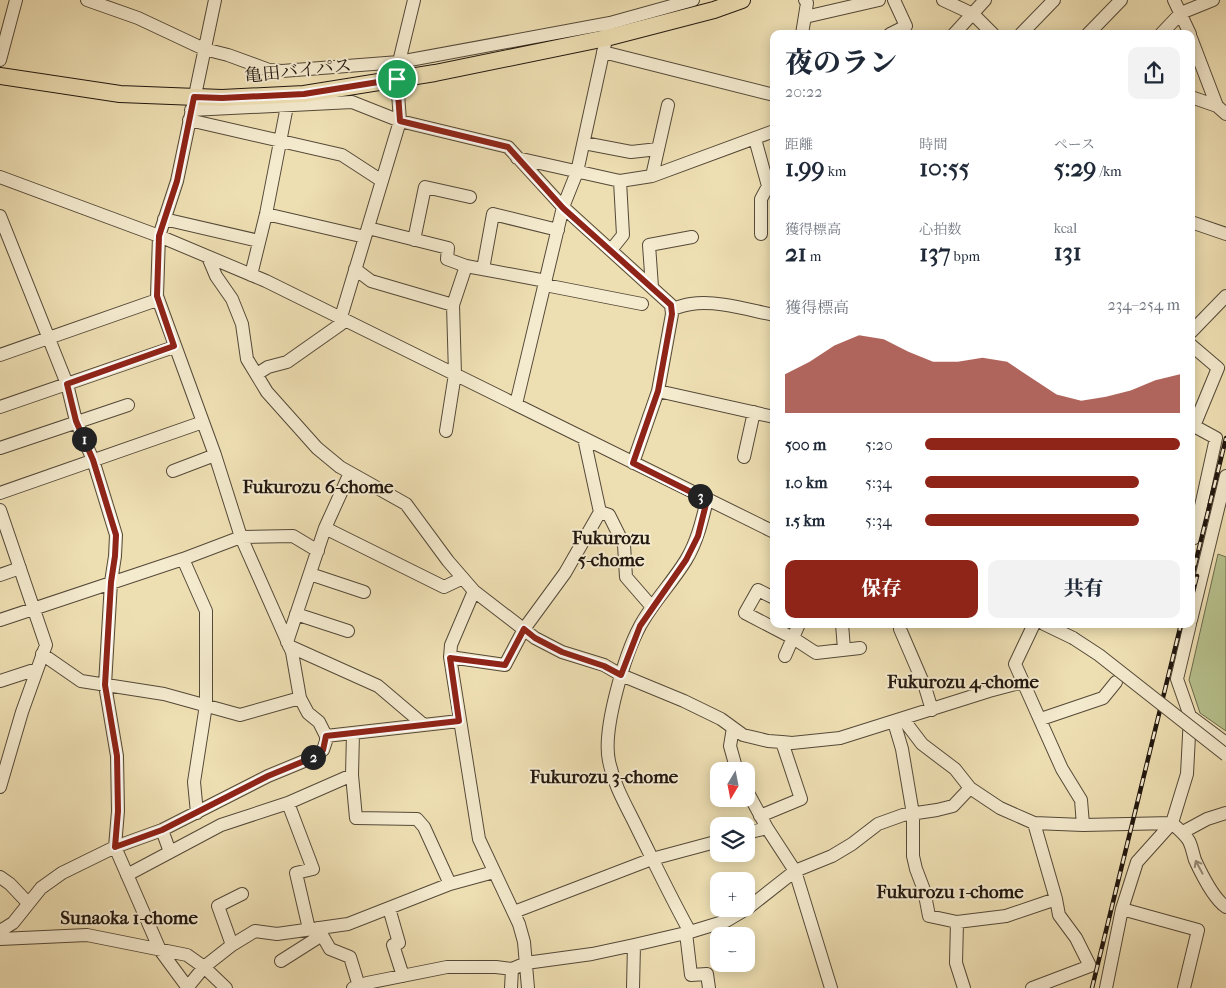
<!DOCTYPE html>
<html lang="ja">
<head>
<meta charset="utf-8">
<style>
  body { margin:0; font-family:"IM FELL French Canon","Noto Serif JP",serif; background:#f2f2f3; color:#1f2937; height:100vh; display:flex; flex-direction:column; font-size:19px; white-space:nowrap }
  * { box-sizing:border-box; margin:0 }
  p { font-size:16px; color:#747a83 }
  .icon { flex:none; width:28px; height:28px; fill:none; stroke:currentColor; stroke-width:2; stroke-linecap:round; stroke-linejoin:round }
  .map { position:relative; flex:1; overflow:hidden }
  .sheet { position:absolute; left:770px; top:30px; width:425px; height:598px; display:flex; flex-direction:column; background:#fff; border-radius:10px; box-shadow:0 2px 12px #0003 }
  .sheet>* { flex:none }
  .needle { width:32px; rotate:190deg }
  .tools { position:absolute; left:710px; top:762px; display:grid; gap:10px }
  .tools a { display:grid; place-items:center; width:45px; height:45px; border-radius:10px; background:#fff; box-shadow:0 2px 12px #0003; font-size:25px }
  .pin { position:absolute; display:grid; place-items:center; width:42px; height:42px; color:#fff; margin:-21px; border:2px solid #fff; border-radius:50%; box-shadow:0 1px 5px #0007 }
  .km { position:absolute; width:25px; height:25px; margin:-12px; border-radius:50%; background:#222; color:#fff; font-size:14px; line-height:25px; text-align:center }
  .round { display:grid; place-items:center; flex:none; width:52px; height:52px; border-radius:10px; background:#f2f2f3 }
  .headline { display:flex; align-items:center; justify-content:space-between; height:85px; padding:0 15px }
  h1 { font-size:28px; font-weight:800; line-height:38px }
  .stats { display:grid; grid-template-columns:repeat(3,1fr); gap:8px; height:85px; padding:5px 15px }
  .stats div { display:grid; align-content:center }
  .stats b { font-size:25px; font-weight:800 }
  .stats small { font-size:14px; font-weight:400 }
  .stats p { font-size:14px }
  .chart { height:140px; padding:10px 15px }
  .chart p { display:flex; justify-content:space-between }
  .chart svg { width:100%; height:90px; margin-top:5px; fill:#8f2418; opacity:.7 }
  .primary-button { display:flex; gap:10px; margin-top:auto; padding:10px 15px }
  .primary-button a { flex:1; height:58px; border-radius:10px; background:#8f2418; color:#fff; font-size:20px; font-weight:800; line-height:58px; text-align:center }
  .primary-button a+a { background:#f2f2f3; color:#1f2937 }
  ul { padding:0 15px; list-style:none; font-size:16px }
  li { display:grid; grid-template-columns:80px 60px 1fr; align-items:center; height:38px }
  li i { height:12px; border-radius:6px; background:#8f2418 }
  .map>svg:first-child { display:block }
</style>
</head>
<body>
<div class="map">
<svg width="1226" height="988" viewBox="0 0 1226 988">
  <rect width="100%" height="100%" fill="#eedfb3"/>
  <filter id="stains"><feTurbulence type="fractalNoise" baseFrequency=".004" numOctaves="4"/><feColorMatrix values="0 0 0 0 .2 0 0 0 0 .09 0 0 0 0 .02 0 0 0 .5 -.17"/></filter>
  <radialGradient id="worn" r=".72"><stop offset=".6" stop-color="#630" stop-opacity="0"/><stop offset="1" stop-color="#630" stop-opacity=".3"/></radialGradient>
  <path fill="#b7c28e" stroke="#6c6c4e" d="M 1218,554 L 1226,557 L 1226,731 L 1200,713 L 1189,680 Z"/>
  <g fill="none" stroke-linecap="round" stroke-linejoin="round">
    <g stroke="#544938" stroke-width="14">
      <path id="minor" d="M 87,0 L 138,18 L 204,49 L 228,55 L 269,70 L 282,71 L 399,62 L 610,23 L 693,0
        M 943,0 L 973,14 L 993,34
        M 1174,0 L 1190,34
        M 805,17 L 879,0
        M 802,34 L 807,3 L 805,0
        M 890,34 L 906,26 L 894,0
        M 954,34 L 985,0
        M 1021,34 L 1054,0
        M 1088,34 L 1121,0
        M 1161,34 L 1181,13 L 1213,0
        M 1191,38 L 1217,106
        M 603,52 L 774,95
        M 0,60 L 16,0
        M 1191,97 L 1217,106 L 1226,114
        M 191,110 L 352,102 L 400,121 L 508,147 L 563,207 L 671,305 L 672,314 L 658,391 L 633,463
        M 189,120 L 342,155 L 382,181
        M 755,139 L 768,186 L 761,199 L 761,234
        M 584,143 L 631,152 L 658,149
        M 517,158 L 620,181 L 652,176 L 774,131
        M 652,176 L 668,105
        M 0,177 L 159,236 L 266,281 L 774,532
        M 266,214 L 365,237
        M 0,216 L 67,384 L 76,421 L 93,460 L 116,535 L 115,556 L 111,582 L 105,685 L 117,756 L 118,811 L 115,847 L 160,950 L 188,988
        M 164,219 L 259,241
        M 1191,222 L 1226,234
        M 368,228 L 448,248 L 447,259 L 466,266 L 546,281
        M 414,240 L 425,187 L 470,197
        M 611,250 L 623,235 L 620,181
        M 208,257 L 216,276 L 232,299 L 242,324 L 247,359 L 267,392 L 317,448 L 340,467 L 406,504 L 448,561 L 474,591 L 535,638 L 562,652 L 604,665 L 621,675 L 684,701 L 721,719 L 743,735 L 768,741 L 782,742 L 792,743 L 840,738 L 989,691 L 1023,682
        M 355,269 L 371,281 L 453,305
        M 483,269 L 493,214 L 558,230
        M 251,275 L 266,214 L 287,106
        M 545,285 L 642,304
        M 652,287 L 649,245 L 692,237
        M 672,309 C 678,307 685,305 691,304 C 717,300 749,310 774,315
        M 1191,332 L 1226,296
        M 1191,345 L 1218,368 L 1194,426 L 1191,425
        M 0,355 L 157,300
        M 257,374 L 268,367 L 287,362 L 341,324 L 341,317 L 400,121 L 397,79 L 399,62 L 414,0
        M 658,391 L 774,417
        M 516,404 L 563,207 L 577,172 L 608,30
        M 0,407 L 174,347
        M 446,431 L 455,374 L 453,305 L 466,266
        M 584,438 L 600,512 L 609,515 L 624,545 L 626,577 L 652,607
        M 0,448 L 128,405
        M 744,457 L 754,412
        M 173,471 L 215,455
        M 0,493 L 203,422
        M 0,510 L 46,645 L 22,712 L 0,787
        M 325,528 L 444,587 L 463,578
        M 1191,538 L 1194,538 L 1216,438 L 1194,426
        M 183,559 L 206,611 L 206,705 L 194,782 L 197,813
        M 310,574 L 364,592
        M 0,575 L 20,568
        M 474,591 L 451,645 L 450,657 L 479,839 L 519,924 L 524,942 L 528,988
        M 774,598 L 758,590 L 745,613 L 793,638 L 816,653 L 860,648
        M 296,614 L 348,631
        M 0,620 L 183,559 L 241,537 L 293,536 L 318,551
        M 1191,620 L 1226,476
        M 842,624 L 844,649
        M 900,624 L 900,629 L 925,687 L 932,710
        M 1034,624 L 1015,664 L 1062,769 L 1081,800 L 1083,825
        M 1044,624 L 1073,638
        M 1190,624 L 1177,679 L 1190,716 L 1226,743
        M 287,642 L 325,528 L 350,473
        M 289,646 L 378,686 L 424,725
        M 42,654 L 81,681 L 164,694 L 240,715 L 300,698
        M 785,656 L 799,624
        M 450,657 L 505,665 L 524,629 L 565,573 L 600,512
        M 0,681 L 37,669
        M 903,719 L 922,744 L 955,769 L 970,788 L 1000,808 L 1034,823 L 1083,825 L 1172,823 C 1178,829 1185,834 1189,841 C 1192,847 1193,854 1195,860 C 1201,873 1214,899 1226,907
        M 1041,719 L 1103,698 L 1116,682
        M 894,722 L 902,749 L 913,814 L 913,856 L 916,869 L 924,890 L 929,916 L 957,922 L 956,963 L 964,988
        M 733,728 L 730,746 L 737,771
        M 353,733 L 352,775 L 356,818 L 417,819 L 424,827 L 450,884
        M 326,736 L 459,721
        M 746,789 L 767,828 L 795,871 L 831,988
        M 288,803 L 313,869 L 296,873 L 309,929
        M 760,816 L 801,799 L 782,742
        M 162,830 L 170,852
        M 1183,832 L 1207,819 L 1226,813
        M 746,833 L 767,828
        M 127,875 L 221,825 L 288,803 L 352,775
        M 0,877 L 10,884 L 28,903
        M 389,908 L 399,943 L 393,945 L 403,976
        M 1122,909 L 1198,930 L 1184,988
        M 514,912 L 652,859 L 719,841
        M 957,922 L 1006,916 L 1056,899
        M 318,928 L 330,949 L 350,957 L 359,986
        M 0,931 L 13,923 L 41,888 L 62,873 L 115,847 L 162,830 L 268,776 L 314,757 L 323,750 L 326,741 L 326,736 L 319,722 L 308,713 L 300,698 L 292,652 L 241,537 L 215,455 L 157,296 L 159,236 L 177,181 L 215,0
        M 690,932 C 671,898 655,864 638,830 C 627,807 614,786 609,761 C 602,730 625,654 640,626 C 653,602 672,583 686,560 C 697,542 702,521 707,500
        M 686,933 L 691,975 L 707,974 L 709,988
        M 0,939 L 87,935 L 187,955 L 204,967 L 226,988
        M 232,945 L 218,906 L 242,894
        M 281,961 L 322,935
        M 187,988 L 204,967 L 232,945 L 255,931 L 277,934 L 348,924 L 450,884 L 494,872
        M 353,988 L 367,983 L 447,967 L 496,967 L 512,969 L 526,963 L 592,954 L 634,945 L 690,932 L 726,921 L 748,908 L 795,871 L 832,856 L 852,844 L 878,824 L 903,815 L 937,810 L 953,806 L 970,788
        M 511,988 L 512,969
        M 633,988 L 634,945
        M 1032,988 L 1090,966 L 1076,938 L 1059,915 L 1056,899 L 1034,823
        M 1106,988 L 1122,909 L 1137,862 L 1172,823 L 1187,774 L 1190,716"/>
    </g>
    <g stroke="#21170f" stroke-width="18">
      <path id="major" d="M 0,76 L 120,94 L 222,98 L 304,94 L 435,73 L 606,38 L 714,10 L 742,0"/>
    </g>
    <use href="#minor" stroke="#f4eace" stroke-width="12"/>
    <use href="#major" stroke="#eedfb3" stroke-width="16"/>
    <g stroke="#21170f" stroke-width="4.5">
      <path id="rail" d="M 1191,581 L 1226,438
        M 1191,600 L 1197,576
        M 1092,988 L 1181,624"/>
    </g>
    <use href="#rail" stroke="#f4eace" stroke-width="2.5" stroke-dasharray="8" stroke-linecap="butt"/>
    <g stroke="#544938" stroke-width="14" stroke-linecap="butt">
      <path id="minor-bridge" d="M 1073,638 L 1099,655 L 1226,755"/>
    </g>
    <use href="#minor-bridge" stroke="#f4eace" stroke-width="12"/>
  </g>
  <defs><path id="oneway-shaft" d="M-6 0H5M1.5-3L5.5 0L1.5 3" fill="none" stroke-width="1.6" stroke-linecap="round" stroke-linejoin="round" transform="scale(1.25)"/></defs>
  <use stroke="#958b78" href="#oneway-shaft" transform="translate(1199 867) rotate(-118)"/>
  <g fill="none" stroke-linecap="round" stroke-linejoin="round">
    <g stroke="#fff" stroke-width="10">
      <path id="route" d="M 397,79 L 400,121 L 508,147 L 563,208 L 671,305 L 672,314 L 658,391 L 633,463 L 707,500 L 698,536 L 686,560 L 640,626 L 621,675 L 604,666 L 562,652 L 535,638 L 524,629 L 505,665 L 450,658 L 459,721 L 326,736 L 323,750 L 314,757 L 268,776 L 162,830 L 115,847 L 118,811 L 117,756 L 105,685 L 111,582 L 115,556 L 116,535 L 93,460 L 76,421 L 67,384 L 174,346 L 157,296 L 159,236 L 177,181 L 194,97 L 222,98 L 304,94 Z"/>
    </g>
    <use href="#route" stroke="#8f2418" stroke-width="6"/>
  </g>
  <g text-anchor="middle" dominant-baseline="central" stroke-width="4" stroke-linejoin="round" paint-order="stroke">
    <g font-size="18" fill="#21170f" stroke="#f4eace">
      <text transform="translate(298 71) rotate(-6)">亀田バイパス</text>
    </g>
    <g font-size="19" font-weight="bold" fill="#21170f" stroke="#f4eace">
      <text x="318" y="487">Fukurozu 6-chome</text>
      <text x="611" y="538">Fukurozu<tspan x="611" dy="22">5-chome</tspan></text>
      <text x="963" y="682">Fukurozu 4-chome</text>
      <text x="604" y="777">Fukurozu 3-chome</text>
      <text x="950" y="892">Fukurozu 1-chome</text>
      <text x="129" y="918">Sunaoka 1-chome</text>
    </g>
  </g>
  <rect width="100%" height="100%" filter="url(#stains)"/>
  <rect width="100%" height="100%" fill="url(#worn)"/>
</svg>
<div class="tools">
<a><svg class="needle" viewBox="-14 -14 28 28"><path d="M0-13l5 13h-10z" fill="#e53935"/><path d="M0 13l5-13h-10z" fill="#747a83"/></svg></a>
<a><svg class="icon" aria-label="layers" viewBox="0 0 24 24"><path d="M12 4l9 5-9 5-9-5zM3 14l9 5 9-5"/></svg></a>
<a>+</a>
<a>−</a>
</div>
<div class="pin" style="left:397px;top:79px;background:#1e9e55"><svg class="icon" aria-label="arrive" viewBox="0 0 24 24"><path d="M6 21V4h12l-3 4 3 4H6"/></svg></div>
<b class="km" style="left:84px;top:439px">1</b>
<b class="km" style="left:313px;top:757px">2</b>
<b class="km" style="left:700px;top:496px">3</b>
<section class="sheet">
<div class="headline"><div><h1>夜のラン</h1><p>20:22</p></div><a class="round"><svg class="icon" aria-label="share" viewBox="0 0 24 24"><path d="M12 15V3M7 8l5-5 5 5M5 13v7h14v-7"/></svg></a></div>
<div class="stats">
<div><p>距離</p><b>1.99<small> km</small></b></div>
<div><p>時間</p><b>10:55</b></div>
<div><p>ペース</p><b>5:29<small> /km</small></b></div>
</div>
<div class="stats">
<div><p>獲得標高</p><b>21<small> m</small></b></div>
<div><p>心拍数</p><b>137<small> bpm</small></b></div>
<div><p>kcal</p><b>131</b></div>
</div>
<div class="chart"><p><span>獲得標高</span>234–254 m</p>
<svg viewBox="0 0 160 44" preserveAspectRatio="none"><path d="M0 44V25L10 19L20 11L30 6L40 8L50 14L60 19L70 19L80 17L90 19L100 27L110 35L120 38L130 36L140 33L150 28L160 25V44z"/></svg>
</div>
<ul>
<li><b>500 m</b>5:20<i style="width:100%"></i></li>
<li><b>1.0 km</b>5:34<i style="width:84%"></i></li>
<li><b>1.5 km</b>5:34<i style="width:84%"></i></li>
</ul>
<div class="primary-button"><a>保存</a><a>共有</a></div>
</section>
</div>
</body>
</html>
